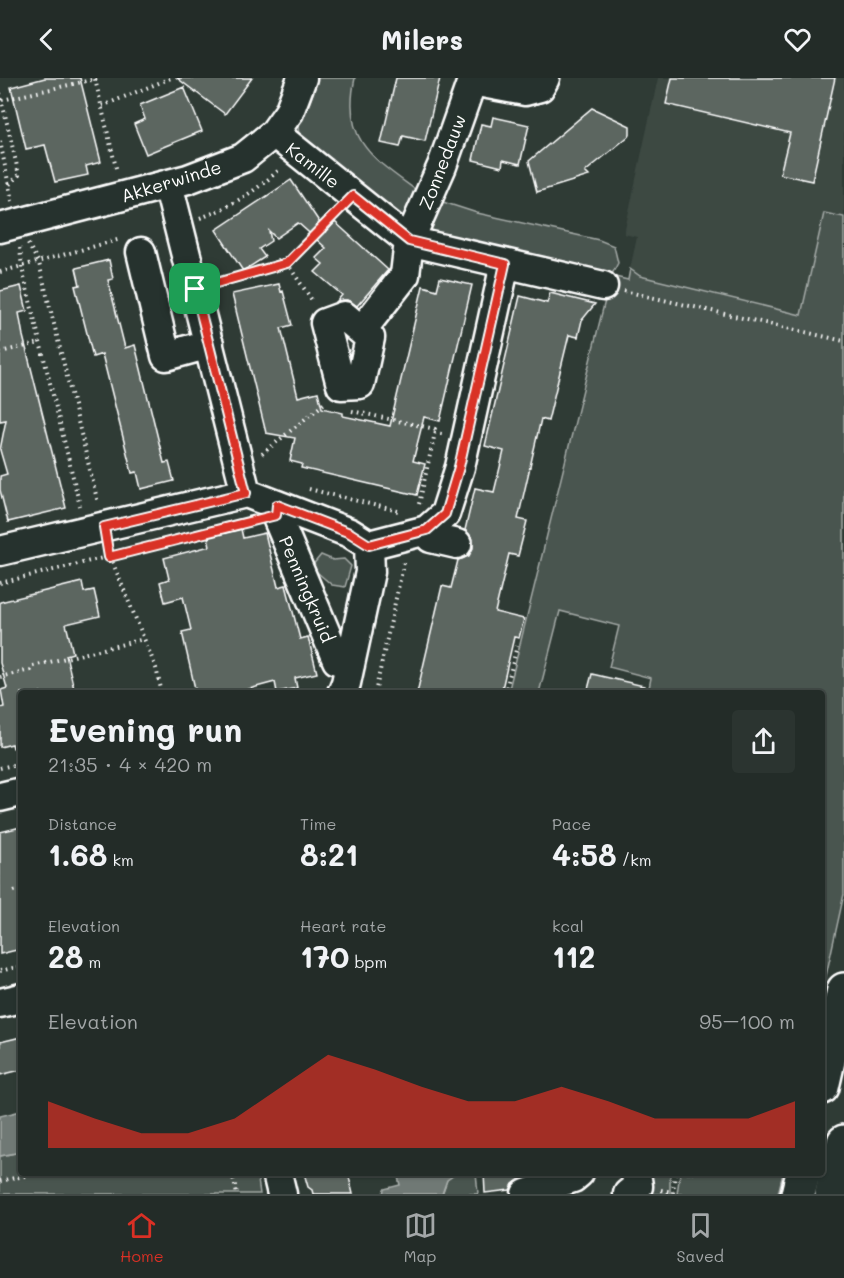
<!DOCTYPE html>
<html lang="en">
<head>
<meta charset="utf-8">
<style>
  body { margin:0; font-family:Mali,sans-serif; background:#2b3430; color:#f1f3f6; height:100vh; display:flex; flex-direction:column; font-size:22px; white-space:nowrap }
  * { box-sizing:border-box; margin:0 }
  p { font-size:20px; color:#a3a7a8 }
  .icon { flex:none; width:33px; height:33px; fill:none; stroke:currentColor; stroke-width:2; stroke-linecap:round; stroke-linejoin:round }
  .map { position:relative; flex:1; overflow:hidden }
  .details { position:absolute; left:18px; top:612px; width:807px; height:486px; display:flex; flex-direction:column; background:#232c28; border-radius:6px; box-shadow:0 2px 4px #0004,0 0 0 2px #404845 }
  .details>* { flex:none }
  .pin { position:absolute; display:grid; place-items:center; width:51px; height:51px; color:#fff; margin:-26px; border-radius:12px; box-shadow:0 3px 9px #0006 }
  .round { display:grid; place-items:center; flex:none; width:63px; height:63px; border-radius:6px; background:#2b3430 }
  .overview { display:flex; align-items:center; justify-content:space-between; height:102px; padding:0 30px }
  h1 { font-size:33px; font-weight:700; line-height:45px }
  .stats { display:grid; grid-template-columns:repeat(3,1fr); gap:9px; height:102px; padding:6px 30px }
  .stats div { display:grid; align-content:center }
  .stats b { font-size:30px; font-weight:700 }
  .stats small { font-size:16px; font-weight:400 }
  .stats p { font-size:16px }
  .chart { height:168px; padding:12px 30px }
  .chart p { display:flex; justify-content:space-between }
  .chart svg { width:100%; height:108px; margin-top:6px; fill:#d93025; opacity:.7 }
  header { display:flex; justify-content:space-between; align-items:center; height:78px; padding:0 30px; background:#232c28; font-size:27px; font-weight:700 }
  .dock { display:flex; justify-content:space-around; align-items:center; height:84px; border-top:2px solid #404845; background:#232c28; font-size:16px; color:#a3a7a8 }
  .dock a { display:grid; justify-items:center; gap:3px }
  .dock .current { color:#d93025 }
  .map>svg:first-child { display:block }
</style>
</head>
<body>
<header><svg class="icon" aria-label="back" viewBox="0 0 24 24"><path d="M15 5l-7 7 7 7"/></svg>Milers<svg class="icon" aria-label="heart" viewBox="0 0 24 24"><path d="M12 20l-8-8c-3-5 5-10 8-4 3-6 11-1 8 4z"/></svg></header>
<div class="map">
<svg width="844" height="1116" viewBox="0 0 844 1116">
  <rect width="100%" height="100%" fill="#2f3b35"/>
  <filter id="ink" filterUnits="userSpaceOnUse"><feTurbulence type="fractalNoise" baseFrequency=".0167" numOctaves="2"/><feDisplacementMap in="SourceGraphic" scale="12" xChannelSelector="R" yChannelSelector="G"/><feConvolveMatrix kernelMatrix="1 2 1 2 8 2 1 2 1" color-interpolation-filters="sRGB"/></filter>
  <g filter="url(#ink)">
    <path fill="#3c4842" d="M 658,0 L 844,0 L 844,248 L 640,198 L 630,191 L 637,159 L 624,156 Z"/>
    <path fill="#4a544f" stroke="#a4aaa7" stroke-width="1.5" d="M 318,0 L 355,0 C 341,64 374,81 420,115 L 406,147 L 299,58 L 298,48 L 310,24 Z
      M 443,124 L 477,135 L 599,162 L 614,168 L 618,185 L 611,198 L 628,202 L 630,191 L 640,198 L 801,237 L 824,135 L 844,139 L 844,816 L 822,916 L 822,615 L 648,615 L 651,600 L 609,589 L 619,548 L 560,533 L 539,615 L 508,615 L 611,198 L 430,153 Z
      M 321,477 L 333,482 L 344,481 L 351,488 L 345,509 L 332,507 L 311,489 Z
      M 21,1074 L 21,1095 L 257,1095 L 260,1116 L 0,1116 L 0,1078 Z
      M 457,1095 L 476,1095 L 478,1116 L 442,1116 L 447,1102 Z
      M 646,1095 L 670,1095 L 670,1116 L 635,1116 Z
      M 680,1095 L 783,1095 L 778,1116 L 677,1116 Z"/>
    <path fill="#707975" stroke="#a9afac" stroke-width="1.5" d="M 21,1033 L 21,1074 L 0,1078 L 0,1038 Z
      M 397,1095 L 457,1095 L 447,1102 L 442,1116 L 383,1116 L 384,1111 L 400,1107 Z"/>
    <path fill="#5b6661" stroke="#fff" stroke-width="1.5" d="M 45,0 L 80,0 L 101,84 L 86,88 L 88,97 L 55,104 L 45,67 L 26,71 L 11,9 Z
      M 177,0 L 252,0 L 225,36 Z
      M 396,0 L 440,0 L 425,63 L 403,58 L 400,69 L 381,65 Z
      M 672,0 L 835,0 L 812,103 L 780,96 L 790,55 L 666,26 Z
      M 184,9 L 202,53 L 146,76 L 134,46 L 145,41 L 140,27 Z
      M 592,30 L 630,48 L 630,57 L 585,94 L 589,98 L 537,114 L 529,83 Z
      M 493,39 L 529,47 L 520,86 L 503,82 L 502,89 L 473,82 L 481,46 L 491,48 Z
      M 291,102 L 326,154 L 335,144 L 388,192 L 357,228 L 347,222 L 337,223 L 342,217 L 315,194 L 323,186 L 316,180 L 326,170 L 298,145 L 276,160 L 269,153 L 271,163 L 259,171 L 265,179 L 243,193 L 216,152 Z
      M 109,182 L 113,201 L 108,202 L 125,270 L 135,267 L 164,385 L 169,384 L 174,403 L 141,411 L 137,394 L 132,395 L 102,276 L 93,279 L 75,208 L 80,207 L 76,190 Z
      M 440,200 L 472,207 L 440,343 L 424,339 L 413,383 L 425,386 L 417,417 L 301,390 L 302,386 L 290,383 L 295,360 L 266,355 L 232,216 L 279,206 L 281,214 L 283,213 L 292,247 L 281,250 L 298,319 L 318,314 L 322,330 L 343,335 L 343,338 L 390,348 L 423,208 L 437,212 Z
      M 21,208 L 27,233 L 19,235 L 23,258 L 66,430 L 8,444 L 0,412 L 0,398 L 7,396 L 0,372 L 6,342 L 0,343 L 0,213 Z
      M 550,215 L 595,226 L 582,242 L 578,259 L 569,257 L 548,343 L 541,341 L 518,441 L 527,443 L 518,478 L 509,476 L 495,534 L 524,541 L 519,560 L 514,559 L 501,615 L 417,615 L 442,508 L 451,510 L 458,482 L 469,478 L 473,470 L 473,461 L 465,452 L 475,410 L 494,414 L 504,373 L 485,368 L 520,218 L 547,225 Z
      M 241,451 L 243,460 L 265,455 L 278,509 L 286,507 L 300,561 L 308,559 L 317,595 L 295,600 L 297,610 L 277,614 L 275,604 L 234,615 L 196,615 L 182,554 L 191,552 L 183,519 L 165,524 L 160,504 L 169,501 L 164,480 L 210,468 L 208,459 Z
      M 82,504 L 84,514 L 94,512 L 100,538 L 66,546 L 73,575 L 66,577 L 75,615 L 21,615 L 21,669 L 13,670 L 12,666 L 0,669 L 0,630 L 4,629 L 1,612 L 7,610 L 0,585 L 0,524 Z
      M 592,596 L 644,608 L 643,615 L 587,615 Z
      M 21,749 L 21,871 L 0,876 L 0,754 Z
      M 21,959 L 21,992 L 0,997 L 0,964 Z
      M 304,1095 L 348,1095 L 353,1116 L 313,1116 L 312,1112 L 308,1109 Z
      M 484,1095 L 536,1095 L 520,1101 L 513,1106 L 510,1112 L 485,1115 Z"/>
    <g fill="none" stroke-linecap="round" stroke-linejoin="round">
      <g stroke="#fff" stroke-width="33">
        <path id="minor" d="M 472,3 L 525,13 L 540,9 L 545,0
          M 274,55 L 409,163 L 603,208
          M 168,106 L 246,415 L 350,455 L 369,467 L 370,494 L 346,605 L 342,615
          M 0,150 L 188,101 L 243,80 L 274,55 L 289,34 L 302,0
          M 141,174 L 166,278 L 209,266
          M 344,238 L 370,260 L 360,306 L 341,307 L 325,245 Z
          M 362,252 L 405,197 L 409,163 L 442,88 L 473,0
          M 277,427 L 276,437 L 337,582 L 350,587
          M 427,452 L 431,460 L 457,466
          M 369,467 L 427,452 L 445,436 L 460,389 L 505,186
          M 0,473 L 246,415
          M 0,719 L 21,714
          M 0,925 L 21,920
          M 277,1095 L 282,1116
          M 526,1116 L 573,1100 L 579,1095
          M 628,1116 L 638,1108 L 636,1095"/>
      </g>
      <g stroke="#fff" stroke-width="38">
        <path id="highway" d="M 822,1009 L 844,912
          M 798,1116 L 803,1095
          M 832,1116 L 844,1064"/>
      </g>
      <path stroke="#fff" stroke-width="4" stroke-dasharray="1.5 4.5" stroke-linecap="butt" d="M 95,1 L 117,94
        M 0,15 L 19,97 L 9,107
        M 2,22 L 100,0
        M 102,28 L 171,0
        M 0,63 L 12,123
        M 200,140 C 231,129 256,113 280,91
        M 28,166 L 39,185 L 98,425
        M 20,170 L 22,190 L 80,428
        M 287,185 L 313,224
        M 0,194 L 121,161
        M 219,205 L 287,185 L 337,134
        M 624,213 L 844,263
        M 0,274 L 40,265
        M 352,333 L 435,351 L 435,355
        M 262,376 L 326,324
        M 309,411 L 398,433
        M 419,426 L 435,355 L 442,356
        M 108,473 L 156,590 L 162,615
        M 0,505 L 250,444
        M 0,599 L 30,592 L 33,588 L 144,561
        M 306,615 L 319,612
        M 375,615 L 404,484
        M 505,615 L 517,568
        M 0,690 L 21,685
        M 14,813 L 21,811
        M 0,893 L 21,888
        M 232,1095 L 237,1116
        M 0,1103 L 39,1095
        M 661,1112 L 673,1114
        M 673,1115 L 675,1095"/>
      <use href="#minor" stroke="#26332d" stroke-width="28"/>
      <use href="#highway" stroke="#26332d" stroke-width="33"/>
    </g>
  </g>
  <g fill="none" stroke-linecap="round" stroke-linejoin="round" filter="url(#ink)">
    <g stroke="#fff" stroke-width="12">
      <path id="route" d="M 353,118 L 409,163 L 505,186 L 459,389 L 445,436 L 427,452 L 369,467 L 350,455 L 277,427 L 276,437 L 109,479 L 104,449 L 246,415 L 195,211 L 287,185 Z"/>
    </g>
    <use href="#route" stroke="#d93025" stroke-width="8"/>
  </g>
  <g text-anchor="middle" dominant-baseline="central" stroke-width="4.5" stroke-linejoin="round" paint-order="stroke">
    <g font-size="18" fill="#fff" stroke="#26332d">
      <text transform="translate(442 84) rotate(-69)">Zonnedauw</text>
      <text transform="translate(313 87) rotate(38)">Kamille</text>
      <text transform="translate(171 103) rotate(-17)">Akkerwinde</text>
      <text transform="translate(307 511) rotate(67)">Penningkruid</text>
    </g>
  </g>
</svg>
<div class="pin" style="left:195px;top:211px;background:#1e9e55"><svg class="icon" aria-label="arrive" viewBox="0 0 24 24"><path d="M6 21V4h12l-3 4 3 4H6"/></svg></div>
<section class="details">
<div class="overview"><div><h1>Evening run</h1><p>21:35 · 4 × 420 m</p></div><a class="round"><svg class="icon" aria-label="share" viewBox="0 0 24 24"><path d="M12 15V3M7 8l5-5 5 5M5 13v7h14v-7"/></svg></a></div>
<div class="stats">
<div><p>Distance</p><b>1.68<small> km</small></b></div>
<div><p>Time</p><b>8:21</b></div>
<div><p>Pace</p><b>4:58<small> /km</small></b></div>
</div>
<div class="stats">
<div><p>Elevation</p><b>28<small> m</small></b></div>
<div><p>Heart rate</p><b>170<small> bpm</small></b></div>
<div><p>kcal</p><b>112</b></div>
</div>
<div class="chart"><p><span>Elevation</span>95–100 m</p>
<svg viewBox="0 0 160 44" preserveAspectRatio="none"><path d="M0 44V25L10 32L20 38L30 38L40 32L50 19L60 6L70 12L80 19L90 25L100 25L110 19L120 25L130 32L140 32L150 32L160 25V44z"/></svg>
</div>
</section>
</div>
<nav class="dock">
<a class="current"><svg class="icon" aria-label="home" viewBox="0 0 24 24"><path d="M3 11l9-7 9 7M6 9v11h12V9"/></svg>Home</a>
<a><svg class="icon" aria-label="map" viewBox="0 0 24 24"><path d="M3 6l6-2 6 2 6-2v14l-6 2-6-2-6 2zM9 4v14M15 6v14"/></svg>Map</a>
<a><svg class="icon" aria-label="saved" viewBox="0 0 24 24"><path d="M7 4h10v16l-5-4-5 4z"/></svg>Saved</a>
</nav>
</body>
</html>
